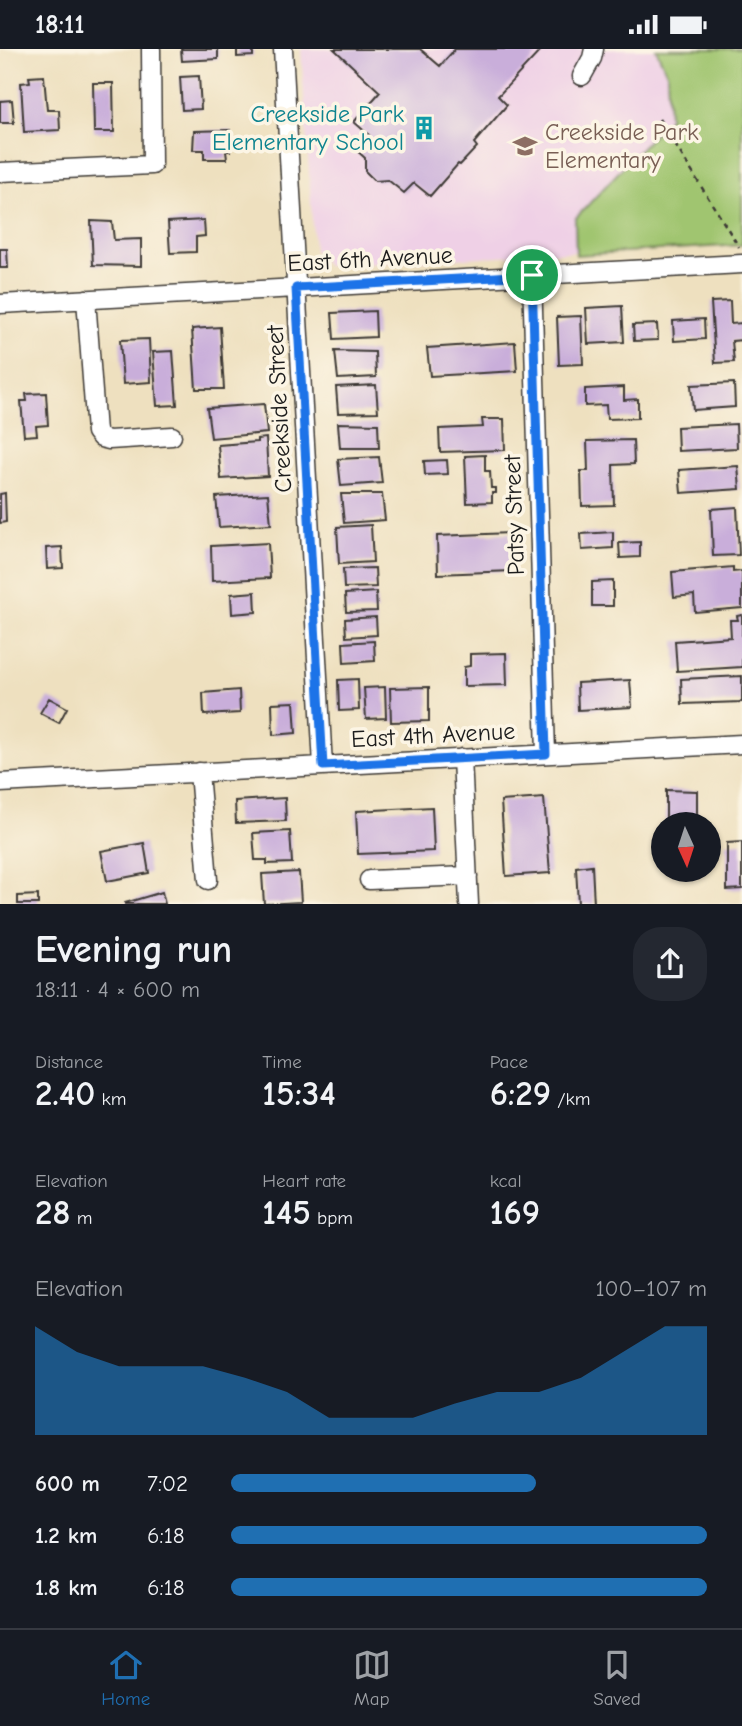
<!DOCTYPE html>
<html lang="en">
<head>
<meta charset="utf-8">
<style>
  body { margin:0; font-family:"Comic Neue",sans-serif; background:#242831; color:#f1f3f6; height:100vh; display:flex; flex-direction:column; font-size:26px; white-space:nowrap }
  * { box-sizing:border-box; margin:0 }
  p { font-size:23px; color:#9ea1a6 }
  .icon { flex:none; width:38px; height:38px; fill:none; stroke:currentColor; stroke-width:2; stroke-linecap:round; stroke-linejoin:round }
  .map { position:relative; height:855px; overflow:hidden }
  .drawer { display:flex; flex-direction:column; background:#171b24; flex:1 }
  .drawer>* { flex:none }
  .needle { width:46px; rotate:177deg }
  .controls { position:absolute; left:651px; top:763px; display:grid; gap:14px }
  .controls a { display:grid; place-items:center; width:70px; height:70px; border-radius:50%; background:#171b24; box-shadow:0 2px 5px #0004; font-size:35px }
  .pin { position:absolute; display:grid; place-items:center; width:60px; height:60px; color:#fff; margin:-30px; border:4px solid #fff; border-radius:50%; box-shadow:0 2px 7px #0007 }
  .round { display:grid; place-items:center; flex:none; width:74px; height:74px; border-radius:28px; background:#242831 }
  .headline { display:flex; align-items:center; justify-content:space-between; height:119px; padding:0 35px }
  h1 { font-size:38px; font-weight:700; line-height:52px }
  .metrics { display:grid; grid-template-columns:repeat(3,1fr); gap:10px; height:119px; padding:7px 35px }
  .metrics div { display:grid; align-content:center }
  .metrics b { font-size:35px; font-weight:700 }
  .metrics small { font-size:19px; font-weight:400 }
  .metrics p { font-size:19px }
  .chart { height:196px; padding:14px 35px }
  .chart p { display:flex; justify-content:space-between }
  .chart svg { width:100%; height:126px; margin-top:7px; fill:#1f6fb2; opacity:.7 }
  ul { padding:0 35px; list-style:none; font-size:23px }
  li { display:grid; grid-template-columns:112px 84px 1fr; align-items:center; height:52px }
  li i { height:18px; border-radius:9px; background:#1f6fb2 }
  .status { display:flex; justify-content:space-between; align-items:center; height:49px; padding:0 35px; background:#171b24; direction:ltr }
  .status svg { height:19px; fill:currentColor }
  .dock { display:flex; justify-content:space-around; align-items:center; height:98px; border-top:2px solid #363941; background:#171b24; font-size:19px; color:#9ea1a6 }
  .dock a { display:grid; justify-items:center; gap:4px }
  .dock .selected { color:#1f6fb2 }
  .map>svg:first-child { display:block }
</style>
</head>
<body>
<div class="status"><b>18:11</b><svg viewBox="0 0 49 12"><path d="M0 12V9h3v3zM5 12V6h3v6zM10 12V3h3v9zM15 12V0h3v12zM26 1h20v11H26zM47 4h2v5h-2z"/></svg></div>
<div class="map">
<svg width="742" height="855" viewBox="0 0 742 855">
  <rect width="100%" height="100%" fill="#fcf5e5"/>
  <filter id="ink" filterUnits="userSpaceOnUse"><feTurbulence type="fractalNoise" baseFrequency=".0143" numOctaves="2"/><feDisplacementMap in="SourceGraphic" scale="14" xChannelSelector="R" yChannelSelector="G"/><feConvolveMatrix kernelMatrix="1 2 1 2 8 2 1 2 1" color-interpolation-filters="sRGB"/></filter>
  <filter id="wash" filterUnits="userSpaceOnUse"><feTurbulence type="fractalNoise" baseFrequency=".00686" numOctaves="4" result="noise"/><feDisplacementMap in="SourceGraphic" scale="28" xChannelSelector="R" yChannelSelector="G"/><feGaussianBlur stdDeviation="1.57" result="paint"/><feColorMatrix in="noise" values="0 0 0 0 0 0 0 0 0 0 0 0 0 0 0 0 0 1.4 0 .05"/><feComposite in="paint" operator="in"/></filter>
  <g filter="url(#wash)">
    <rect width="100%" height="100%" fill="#eee0bf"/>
    <path fill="#efd0e6" d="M 301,0 L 742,0 L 742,193 L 327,217 L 314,202 Z"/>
    <path fill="#a0c570" stroke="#5e7046" stroke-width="2" d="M 656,0 L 742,0 L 742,196 L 576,206 L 575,170 L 669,69 L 667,24 Z"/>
    <g id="blocks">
      <path fill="#c9aeda" d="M 181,0 L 218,0 L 218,10 L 182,12 Z
        M 237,0 L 253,0 L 253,7 L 237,8 Z
        M 334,0 L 420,0 L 440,17 L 455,0 L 542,0 L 498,47 L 507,56 L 474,94 L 477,98 L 460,116 L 458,115 L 430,147 L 414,134 L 404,144 L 388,131 L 375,132 L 365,122 L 365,109 L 356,101 L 369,86 L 354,73 L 380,43 Z
        M 44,27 L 47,61 L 59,61 L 60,81 L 24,83 L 21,34 L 30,33 L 29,28 Z
        M 199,27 L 201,60 L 182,61 L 180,28 Z
        M 93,34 L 113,34 L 114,83 L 94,83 Z
        M 12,51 L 14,74 L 0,74 L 0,52 Z
        M 230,81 L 230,102 L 226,102 L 227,110 L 204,110 L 204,101 L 193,101 L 194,82 Z
        M 204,171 L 205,187 L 196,188 L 196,203 L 170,204 L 168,173 Z
        M 91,172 L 112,173 L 114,191 L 141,190 L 141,217 L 93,216 Z
        M 0,200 L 7,200 L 8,219 L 0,219 Z
        M 730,252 L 731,275 L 742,274 L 742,291 L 732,292 L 734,313 L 715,314 L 711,253 Z
        M 622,257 L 624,293 L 588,295 L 586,259 Z
        M 375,262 L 376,288 L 334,290 L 332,264 Z
        M 581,267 L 583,315 L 559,316 L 557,268 Z
        M 704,270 L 705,290 L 674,292 L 673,272 Z
        M 657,275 L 658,291 L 634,292 L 633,276 Z
        M 220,278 L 224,340 L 196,340 L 192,280 Z
        M 149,290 L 151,333 L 123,335 L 120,291 Z
        M 515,293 L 517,322 L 430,327 L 427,299 Z
        M 173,302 L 177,356 L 157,357 L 153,303 Z
        M 335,302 L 375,303 L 376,328 L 338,330 Z
        M 734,334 L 735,358 L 693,361 L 691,336 Z
        M 376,336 L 378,363 L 338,364 L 336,338 Z
        M 624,338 L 624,351 L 638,350 L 638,369 L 607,370 L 606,356 L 585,357 L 585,340 Z
        M 46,344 L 48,376 L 36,377 L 37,386 L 24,387 L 21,352 L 27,352 L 26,345 Z
        M 264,355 L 267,384 L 211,389 L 207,359 Z
        M 482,370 L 504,370 L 505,401 L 440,403 L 439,380 L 483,378 Z
        M 338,374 L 378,375 L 379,399 L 340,399 Z
        M 736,375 L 737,399 L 678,402 L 677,378 Z
        M 266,389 L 268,427 L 221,430 L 218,396 L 257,393 L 257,390 Z
        M 633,391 L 634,415 L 613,416 L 614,456 L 582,457 L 581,422 L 588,422 L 587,392 Z
        M 485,406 L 485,422 L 490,422 L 491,439 L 496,439 L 496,444 L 492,444 L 492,453 L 467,454 L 465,407 Z
        M 379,408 L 382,434 L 341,437 L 338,410 Z
        M 447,411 L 448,425 L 425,426 L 424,412 Z
        M 738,417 L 740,440 L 681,444 L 679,421 Z
        M 5,444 L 6,473 L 0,474 L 0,445 Z
        M 268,445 L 271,475 L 219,478 L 216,448 Z
        M 341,445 L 382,445 L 385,471 L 344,474 Z
        M 737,458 L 739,506 L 713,507 L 711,460 Z
        M 371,476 L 373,513 L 339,515 L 337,478 Z
        M 613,483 L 613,499 L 582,501 L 581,485 Z
        M 510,484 L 512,522 L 438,525 L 437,487 Z
        M 640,493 L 640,508 L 620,509 L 619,494 Z
        M 268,494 L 270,529 L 212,532 L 211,497 Z
        M 62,498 L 63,519 L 47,520 L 46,499 Z
        M 733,518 L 733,523 L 742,522 L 742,559 L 695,563 L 694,546 L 674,548 L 672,523 Z
        M 375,519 L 376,538 L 344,539 L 343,520 Z
        M 613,532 L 613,557 L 592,557 L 592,533 Z
        M 255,543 L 256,563 L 232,565 L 231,545 Z
        M 376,543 L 377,562 L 346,563 L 345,545 Z
        M 742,566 L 742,618 L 677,622 L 675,592 L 731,588 L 730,571 L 738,571 L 737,567 Z
        M 376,568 L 377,586 L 346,588 L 345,570 Z
        M 374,592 L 375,612 L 344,614 L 343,594 Z
        M 506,604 L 507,636 L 464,637 L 464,618 L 470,617 L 470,605 Z
        M 742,627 L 742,653 L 682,655 L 681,630 Z
        M 358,630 L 359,661 L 339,662 L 338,631 Z
        M 630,631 L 632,658 L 578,661 L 577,634 Z
        M 385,638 L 386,669 L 366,670 L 364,639 Z
        M 429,638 L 429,672 L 391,673 L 390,639 Z
        M 239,641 L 240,664 L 204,666 L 203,644 Z
        M 49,649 L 67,659 L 59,674 L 40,664 Z
        M 294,653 L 296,684 L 273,686 L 272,654 Z
        M 666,741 L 697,742 L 697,775 L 666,775 Z
        M 285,749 L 286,772 L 236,774 L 235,752 Z
        M 544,749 L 550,824 L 506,827 L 501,752 Z
        M 432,758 L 434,802 L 358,805 L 356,762 Z
        M 290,782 L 292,814 L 267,815 L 267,811 L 255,811 L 253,784 Z
        M 742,793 L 742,840 L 727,841 L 727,794 Z
        M 144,794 L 149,824 L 107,832 L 101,802 Z
        M 592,816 L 594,855 L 578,855 L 576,818 Z
        M 299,823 L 301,853 L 264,855 L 262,825 Z
        M 162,843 L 165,855 L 125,855 L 125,854 Z
        M 38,846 L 38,855 L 18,855 L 18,847 Z"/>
    </g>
  </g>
  <g filter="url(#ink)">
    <use href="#blocks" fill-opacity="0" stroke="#3c3934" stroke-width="2"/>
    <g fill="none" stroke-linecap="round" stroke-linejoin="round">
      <g stroke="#3c3934" stroke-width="21">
        <path id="minor" d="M 283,0 L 323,717
          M 582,27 L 592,9 L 594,0
          M 0,123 L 152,116 L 151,0
          M 532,226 L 546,705
          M 86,250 L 96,383 L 101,389 L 109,391 L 172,387
          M 0,255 L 742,215
          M 462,709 L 469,855
          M 199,723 L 208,831
          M 0,734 L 742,695
          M 369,831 L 468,827"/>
      </g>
      <path stroke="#3c3934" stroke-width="2.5" stroke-dasharray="5 5" stroke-linecap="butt" d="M 659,70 L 739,198"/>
      <use href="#minor" stroke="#fff" stroke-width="18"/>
    </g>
  </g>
  <g fill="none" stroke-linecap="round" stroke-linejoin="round" filter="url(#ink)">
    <g stroke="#fff" stroke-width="14">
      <path id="route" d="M 532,226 L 546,705 L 323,717 L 296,239 Z"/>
    </g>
    <use href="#route" stroke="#1a73e8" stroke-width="9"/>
  </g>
  <defs>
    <g id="building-bare" transform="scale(1.89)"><path d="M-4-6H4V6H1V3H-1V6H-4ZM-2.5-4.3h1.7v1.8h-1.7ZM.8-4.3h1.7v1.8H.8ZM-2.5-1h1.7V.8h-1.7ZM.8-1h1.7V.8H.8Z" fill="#0f9aa8" stroke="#fcf5e5" stroke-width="2.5" paint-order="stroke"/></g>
    <g id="school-bare" transform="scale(1.89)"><path d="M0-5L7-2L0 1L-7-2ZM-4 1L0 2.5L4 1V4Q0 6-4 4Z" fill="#8d6e63" stroke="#fcf5e5" stroke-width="2.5" paint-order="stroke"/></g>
  </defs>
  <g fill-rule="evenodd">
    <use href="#building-bare" x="424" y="79"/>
    <use href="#school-bare" x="525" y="97"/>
  </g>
  <g text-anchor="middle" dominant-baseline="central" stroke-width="7" stroke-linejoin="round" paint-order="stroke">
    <g font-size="24" fill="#0d838f" stroke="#fcf5e5" text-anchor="end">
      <text x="404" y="65">Creekside Park<tspan x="404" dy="28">Elementary School</tspan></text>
    </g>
    <g font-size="24" fill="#785e54" stroke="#fcf5e5" text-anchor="start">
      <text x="545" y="83">Creekside Park<tspan x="545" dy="28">Elementary</tspan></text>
    </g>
    <g font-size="24" fill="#1c1c1c" stroke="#fcf5e5">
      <text transform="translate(370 210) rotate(-3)">East 6th Avenue</text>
      <text transform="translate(279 360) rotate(-93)">Creekside Street</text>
      <text transform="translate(514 466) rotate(-92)">Patsy Street</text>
      <text transform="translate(433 686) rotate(-3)">East 4th Avenue</text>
    </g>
  </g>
</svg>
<div class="controls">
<a><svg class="needle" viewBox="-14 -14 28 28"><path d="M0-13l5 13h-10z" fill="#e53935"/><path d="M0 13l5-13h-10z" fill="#9ea1a6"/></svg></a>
</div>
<div class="pin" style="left:532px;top:226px;background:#1e9e55"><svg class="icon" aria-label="arrive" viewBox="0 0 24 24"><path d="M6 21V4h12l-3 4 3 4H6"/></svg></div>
</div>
<section class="drawer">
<div class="headline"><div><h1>Evening run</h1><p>18:11 · 4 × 600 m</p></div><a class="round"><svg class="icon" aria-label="share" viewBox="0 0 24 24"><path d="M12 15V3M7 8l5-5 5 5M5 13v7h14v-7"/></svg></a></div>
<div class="metrics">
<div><p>Distance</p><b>2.40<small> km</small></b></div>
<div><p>Time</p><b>15:34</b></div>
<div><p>Pace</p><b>6:29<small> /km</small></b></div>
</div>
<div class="metrics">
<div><p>Elevation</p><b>28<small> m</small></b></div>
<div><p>Heart rate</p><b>145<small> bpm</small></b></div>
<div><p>kcal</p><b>169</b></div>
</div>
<div class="chart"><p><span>Elevation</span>100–107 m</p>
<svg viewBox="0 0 160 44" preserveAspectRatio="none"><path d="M0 44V6L10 15L20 20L30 20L40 20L50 24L60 29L70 38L80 38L90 38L100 33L110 29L120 29L130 24L140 15L150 6L160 6V44z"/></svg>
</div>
<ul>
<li><b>600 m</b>7:02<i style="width:64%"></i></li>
<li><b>1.2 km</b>6:18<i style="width:100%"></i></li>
<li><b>1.8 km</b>6:18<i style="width:100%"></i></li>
</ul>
</section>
<nav class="dock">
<a class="selected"><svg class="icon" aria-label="home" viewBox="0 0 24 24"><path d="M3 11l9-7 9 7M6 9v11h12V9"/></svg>Home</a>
<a><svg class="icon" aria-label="map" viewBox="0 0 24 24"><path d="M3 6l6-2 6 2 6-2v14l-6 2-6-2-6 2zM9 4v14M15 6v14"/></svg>Map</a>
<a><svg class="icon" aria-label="saved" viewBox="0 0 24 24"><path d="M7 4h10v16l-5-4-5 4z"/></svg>Saved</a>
</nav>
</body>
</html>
